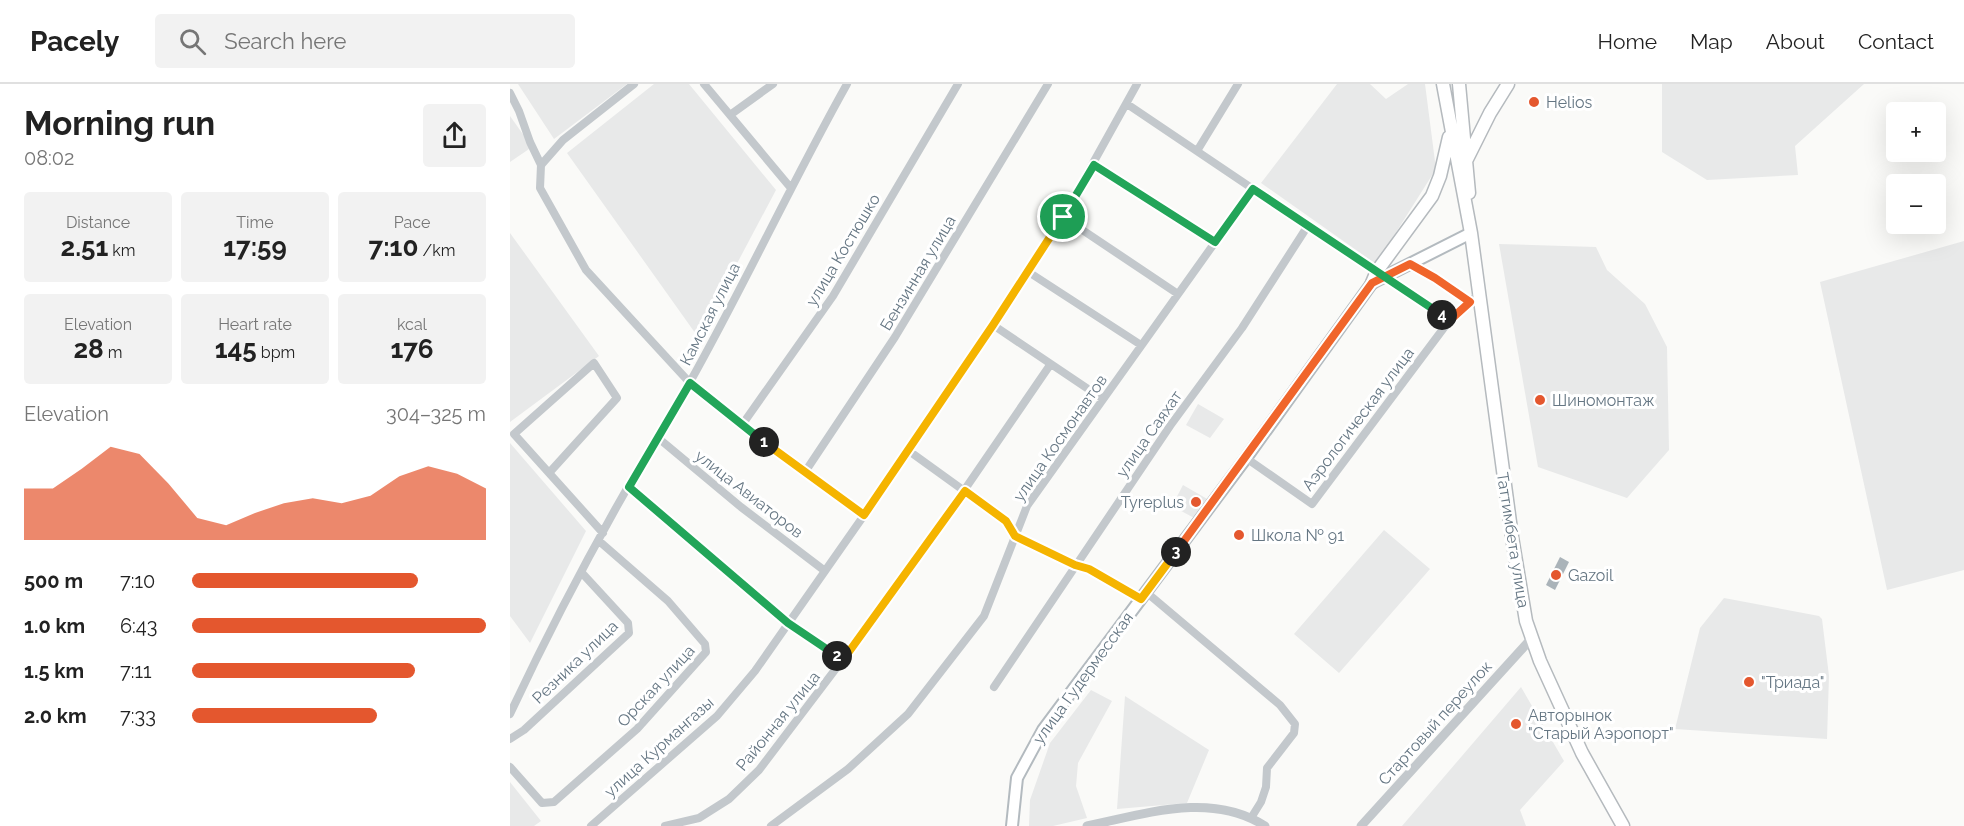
<!DOCTYPE html>
<html lang="en">
<head>
<meta charset="utf-8">
<style>
  body { margin:0; font-family:Raleway,sans-serif; background:#f2f2f2; color:#222; height:100vh; display:flex; flex-direction:column; font-size:22px; white-space:nowrap }
  * { box-sizing:border-box; margin:0 }
  p { font-size:20px; color:#767676 }
  .icon { flex:none; width:33px; height:33px; fill:none; stroke:currentColor; stroke-width:2; stroke-linecap:round; stroke-linejoin:round }
  .map { position:relative; flex:1; overflow:hidden }
  .sheet { display:flex; flex-direction:column; background:#fff; width:510px }
  .sheet>* { flex:none }
  .fabs { position:absolute; left:1376px; top:18px; display:grid; gap:12px }
  .fabs a { display:grid; place-items:center; width:60px; height:60px; border-radius:6px; background:#fff; box-shadow:0 6px 24px #0002; font-size:30px }
  .pin { position:absolute; display:grid; place-items:center; width:51px; height:51px; color:#fff; margin:-26px; border:3px solid #fff; border-radius:50%; box-shadow:0 2px 6px #0007 }
  .km { position:absolute; width:30px; height:30px; margin:-15px; border-radius:50%; background:#222; color:#fff; font-size:16px; line-height:30px; text-align:center }
  .round { display:grid; place-items:center; flex:none; width:63px; height:63px; border-radius:6px; background:#f2f2f2 }
  .summary { display:flex; align-items:center; justify-content:space-between; height:102px; padding:0 24px }
  h1 { font-size:33px; font-weight:700; line-height:45px }
  .figures { display:grid; grid-template-columns:repeat(3,1fr); gap:9px; height:102px; padding:6px 24px }
  .figures div { display:grid; align-content:center; border-radius:6px; background:#f2f2f2; text-align:center }
  .figures b { font-size:26px; font-weight:700 }
  .figures small { font-size:16px; font-weight:400 }
  .figures p { font-size:16px }
  .chart { height:168px; padding:12px 24px }
  .chart p { display:flex; justify-content:space-between }
  .chart svg { width:100%; height:108px; margin-top:6px; fill:#e4572e; opacity:.7 }
  ul { padding:0 24px; list-style:none; font-size:20px }
  li { display:grid; grid-template-columns:96px 72px 1fr; align-items:center; height:45px }
  li i { height:15px; border-radius:8px; background:#e4572e }
  header { display:flex; align-items:center; gap:36px; box-sizing:border-box; height:84px; padding:0 30px; background:#fff; border-bottom:2px solid #e0e0e0 }
  header strong { font-size:28px }
  nav { display:flex; gap:33px; margin-inline-start:auto; font-size:21px }
  .search { width:420px; height:54px; background:#f2f2f2; display:flex; align-items:center; gap:15px; box-sizing:border-box; padding:0 21px; border-radius:6px; color:#767676; font-size:22px }
  main { display:flex; flex:1; min-height:0 }
  .map>svg:first-child { display:block }
</style>
</head>
<body>
<header>
<strong>Pacely</strong>
<div class="search"><svg class="icon" aria-label="search" viewBox="0 0 24 24"><circle cx="10" cy="10" r="6"/><path d="M15 15l6 6"/></svg>Search here</div>
<nav><a>Home</a><a>Map</a><a>About</a><a>Contact</a></nav>
</header>
<main>
<section class="sheet">
<div class="summary"><div><h1>Morning run</h1><p>08:02</p></div><a class="round"><svg class="icon" aria-label="share" viewBox="0 0 24 24"><path d="M12 15V3M7 8l5-5 5 5M5 13v7h14v-7"/></svg></a></div>
<div class="figures">
<div><p>Distance</p><b>2.51<small> km</small></b></div>
<div><p>Time</p><b>17:59</b></div>
<div><p>Pace</p><b>7:10<small> /km</small></b></div>
</div>
<div class="figures">
<div><p>Elevation</p><b>28<small> m</small></b></div>
<div><p>Heart rate</p><b>145<small> bpm</small></b></div>
<div><p>kcal</p><b>176</b></div>
</div>
<div class="chart"><p><span>Elevation</span>304–325 m</p>
<svg viewBox="0 0 160 44" preserveAspectRatio="none"><path d="M0 44V23L10 23L20 15L30 6L40 9L50 21L60 35L70 38L80 33L90 29L100 27L110 29L120 26L130 18L140 14L150 17L160 23V44z"/></svg>
</div>
<ul>
<li><b>500 m</b>7:10<i style="width:77%"></i></li>
<li><b>1.0 km</b>6:43<i style="width:100%"></i></li>
<li><b>1.5 km</b>7:11<i style="width:76%"></i></li>
<li><b>2.0 km</b>7:33<i style="width:63%"></i></li>
</ul>
</section>
<div class="map">
<svg width="1454" height="742" viewBox="0 0 1454 742">
  <rect width="100%" height="100%" fill="#fafaf8"/>
  <path fill="#e8e9e9" d="M 8,0 L 117,0 L 44,55 Z
    M 144,0 L 179,0 L 266,106 L 188,253 L 57,69 Z
    M 827,0 L 860,0 L 876,15 L 898,0 L 915,0 L 926,85 L 866,180 L 751,99 Z
    M 1152,0 L 1354,0 L 1285,62 L 1288,91 L 1197,96 L 1152,68 Z
    M 0,32 L 22,63 L 0,78 Z
    M 0,149 L 89,272 L 0,338 Z
    M 1454,157 L 1454,486 L 1377,506 L 1310,198 Z
    M 989,160 L 1086,163 L 1097,186 L 1135,220 L 1157,263 L 1159,366 L 1117,414 L 1028,383 Z
    M 688,320 L 714,335 L 700,354 L 676,341 Z
    M 0,359 L 76,447 L 20,559 L 0,532 Z
    M 673,401 L 699,416 L 686,435 L 662,422 Z
    M 874,446 L 920,485 L 829,589 L 784,550 Z
    M 1214,514 L 1309,532 L 1312,535 L 1319,592 L 1317,655 L 1165,645 L 1190,544 Z
    M 1011,603 L 1054,677 L 1010,726 L 1016,742 L 892,742 Z
    M 581,606 L 602,617 L 568,679 L 566,702 L 577,734 L 543,742 L 519,742 L 520,716 L 540,659 Z
    M 615,612 L 699,666 L 677,719 L 607,725 Z
    M 0,698 L 31,737 L 24,742 L 0,742 Z"/>
  <path fill="#aab3b9" d="M 1050,473 L 1059,478 L 1045,506 L 1036,501 Z"/>
  <g fill="none" stroke-linecap="round" stroke-linejoin="round">
    <g stroke="#b3babf" stroke-width="14">
      <path id="secondary" d="M 502,742 L 507,694 L 533,646 L 736,374 L 862,199 L 961,149"/>
    </g>
    <g stroke="#b5babe" stroke-width="15">
      <path id="primary" d="M 933,0 L 961,149 L 1002,453 L 1016,537 L 1030,577 L 1072,669 L 1113,742
        M 949,0 L 959,109
        M 957,75 L 980,29 L 998,0
        M 862,199 L 867,187 L 922,112 L 930,92 L 939,53"/>
    </g>
    <path stroke="#c3c8cc" stroke-width="8" d="M 194,0 L 280,103
      M 0,9 L 9,27 L 20,58 L 31,81 L 30,104 L 76,186 L 180,299 L 232,341 L 354,431
      M 617,20 L 939,237
      M 220,31 L 263,0
      M 687,67 L 728,0
      M 31,81 L 53,56 L 124,0
      M 584,81 L 705,158
      M 553,133 L 668,210
      M 900,180 L 960,218
      M 517,187 L 631,261
      M 483,241 L 593,315
      M 232,341 L 323,212 L 448,0
      M 147,353 L 231,423 L 315,487
      M 399,367 L 496,437 L 505,452 L 565,481 L 579,485 L 631,515
      M 736,374 L 802,420 L 939,237 L 970,209
      M 295,388 L 385,253 L 538,0
      M 39,389 L 107,314 L 84,279 L 4,350 L 93,449
      M 119,403 L 278,539 L 333,576
      M 636,508 L 770,621 L 785,640 L 784,649 L 757,684 L 756,703 L 751,718 L 741,734
      M 484,603 L 660,342 L 732,244 L 797,143
      M 0,630 C 44,536 94,442 147,353 C 158,335 170,317 180,298 C 235,200 282,98 337,0
      M 0,655 L 14,646 L 119,549 L 118,539 L 72,489
      M 0,683 L 32,719 L 44,718 L 127,645 L 196,568 L 195,560 L 158,517 L 89,457
      M 81,742 L 207,632 L 245,587 L 399,367 L 483,241 L 553,133 L 627,0
      M 155,742 L 189,734 L 219,715 L 249,686 L 390,500 L 540,281
      M 261,742 L 338,685 L 398,630 L 474,532 L 517,422 L 743,105"/>
    <path stroke="#c3c8cc" stroke-width="9" d="M 577,742 C 635,730 701,707 755,742
      M 851,742 L 1021,555"/>
    <use href="#secondary" stroke="#fff" stroke-width="10"/>
    <use href="#primary" stroke="#fff" stroke-width="12"/>
  </g>
  <g fill="none" stroke-linecap="round" stroke-linejoin="round">
    <g stroke="#fff" stroke-width="12">
      <path id="split-1" d="M 254,358 L 354,431 L 483,241 L 553,133"/>
    </g>
    <g stroke="#fff" stroke-width="12">
      <path id="split-2" d="M 254,358 L 180,299 L 119,403 L 278,539 L 327,572"/>
    </g>
    <g stroke="#fff" stroke-width="12">
      <path id="split-3" d="M 327,572 L 333,576 L 455,407 L 496,437 L 505,452 L 565,481 L 579,485 L 631,515 L 666,468"/>
    </g>
    <g stroke="#fff" stroke-width="12">
      <path id="split-4" d="M 666,468 L 862,199 L 900,180 L 925,194 L 960,218 L 939,237 L 932,231"/>
    </g>
    <g stroke="#fff" stroke-width="12">
      <path id="split-5" d="M 553,133 L 584,81 L 705,158 L 743,105 L 932,231"/>
    </g>
    <use href="#split-1" stroke="#f5b400" stroke-width="8"/>
    <use href="#split-2" stroke="#22a559" stroke-width="8"/>
    <use href="#split-3" stroke="#f5b400" stroke-width="8"/>
    <use href="#split-4" stroke="#f0652b" stroke-width="8"/>
    <use href="#split-5" stroke="#22a559" stroke-width="8"/>
  </g>
  <g fill="#e4572e" stroke="#fff" stroke-width="2">
    <circle cx="1024" cy="18" r="6"/>
    <circle cx="1030" cy="316" r="6"/>
    <circle cx="686" cy="418" r="6"/>
    <circle cx="729" cy="451" r="6"/>
    <circle cx="1046" cy="491" r="6"/>
    <circle cx="1239" cy="598" r="6"/>
    <circle cx="1006" cy="640" r="6"/>
  </g>
  <g text-anchor="middle" dominant-baseline="central" stroke-width="6" stroke-linejoin="round" paint-order="stroke">
    <g font-size="16" fill="#657683" stroke="#fff" text-anchor="start">
      <text x="1036" y="18">Helios</text>
      <text x="1042" y="316">Шиномонтаж</text>
      <text x="674" y="418" text-anchor="end">Tyreplus</text>
      <text x="741" y="451">Школа № 91</text>
      <text x="1058" y="491">Gazoil</text>
      <text x="1251" y="598">"Триада"</text>
      <text x="1018" y="631">Авторынок<tspan x="1018" dy="18">"Старый Аэропорт"</tspan></text>
    </g>
    <g font-size="16" fill="#657683" stroke="#fff">
      <text transform="translate(333 166) rotate(-59)">улица Костюшко</text>
      <text transform="translate(408 189) rotate(-59)">Бензинная улица</text>
      <text transform="translate(200 230) rotate(-63)">Камская улица</text>
      <text transform="translate(848 335) rotate(-53)">Аэрологическая улица</text>
      <text transform="translate(639 350) rotate(-55)">улица Саяхат</text>
      <text transform="translate(550 354) rotate(-55)">улица Космонавтов</text>
      <text transform="translate(239 410) rotate(38)">улица Авиаторов</text>
      <text transform="translate(1003 456) rotate(81)">Таттимбета улица</text>
      <text transform="translate(65 578) rotate(-44)">Резника улица</text>
      <text transform="translate(573 594) rotate(-54)">улица Гудермесская</text>
      <text transform="translate(146 602) rotate(-47)">Орская улица</text>
      <text transform="translate(268 637) rotate(-51)">Районная улица</text>
      <text transform="translate(925 639) rotate(-48)">Стартовый переулок</text>
      <text transform="translate(149 663) rotate(-42)">улица Курмангазы</text>
    </g>
  </g>
</svg>
<div class="fabs">
<a>+</a>
<a>−</a>
</div>
<div class="pin" style="left:553px;top:133px;background:#1e9e55"><svg class="icon" aria-label="arrive" viewBox="0 0 24 24"><path d="M6 21V4h12l-3 4 3 4H6"/></svg></div>
<b class="km" style="left:254px;top:358px">1</b>
<b class="km" style="left:327px;top:572px">2</b>
<b class="km" style="left:666px;top:468px">3</b>
<b class="km" style="left:932px;top:231px">4</b>
</div>
</main>
</body>
</html>
